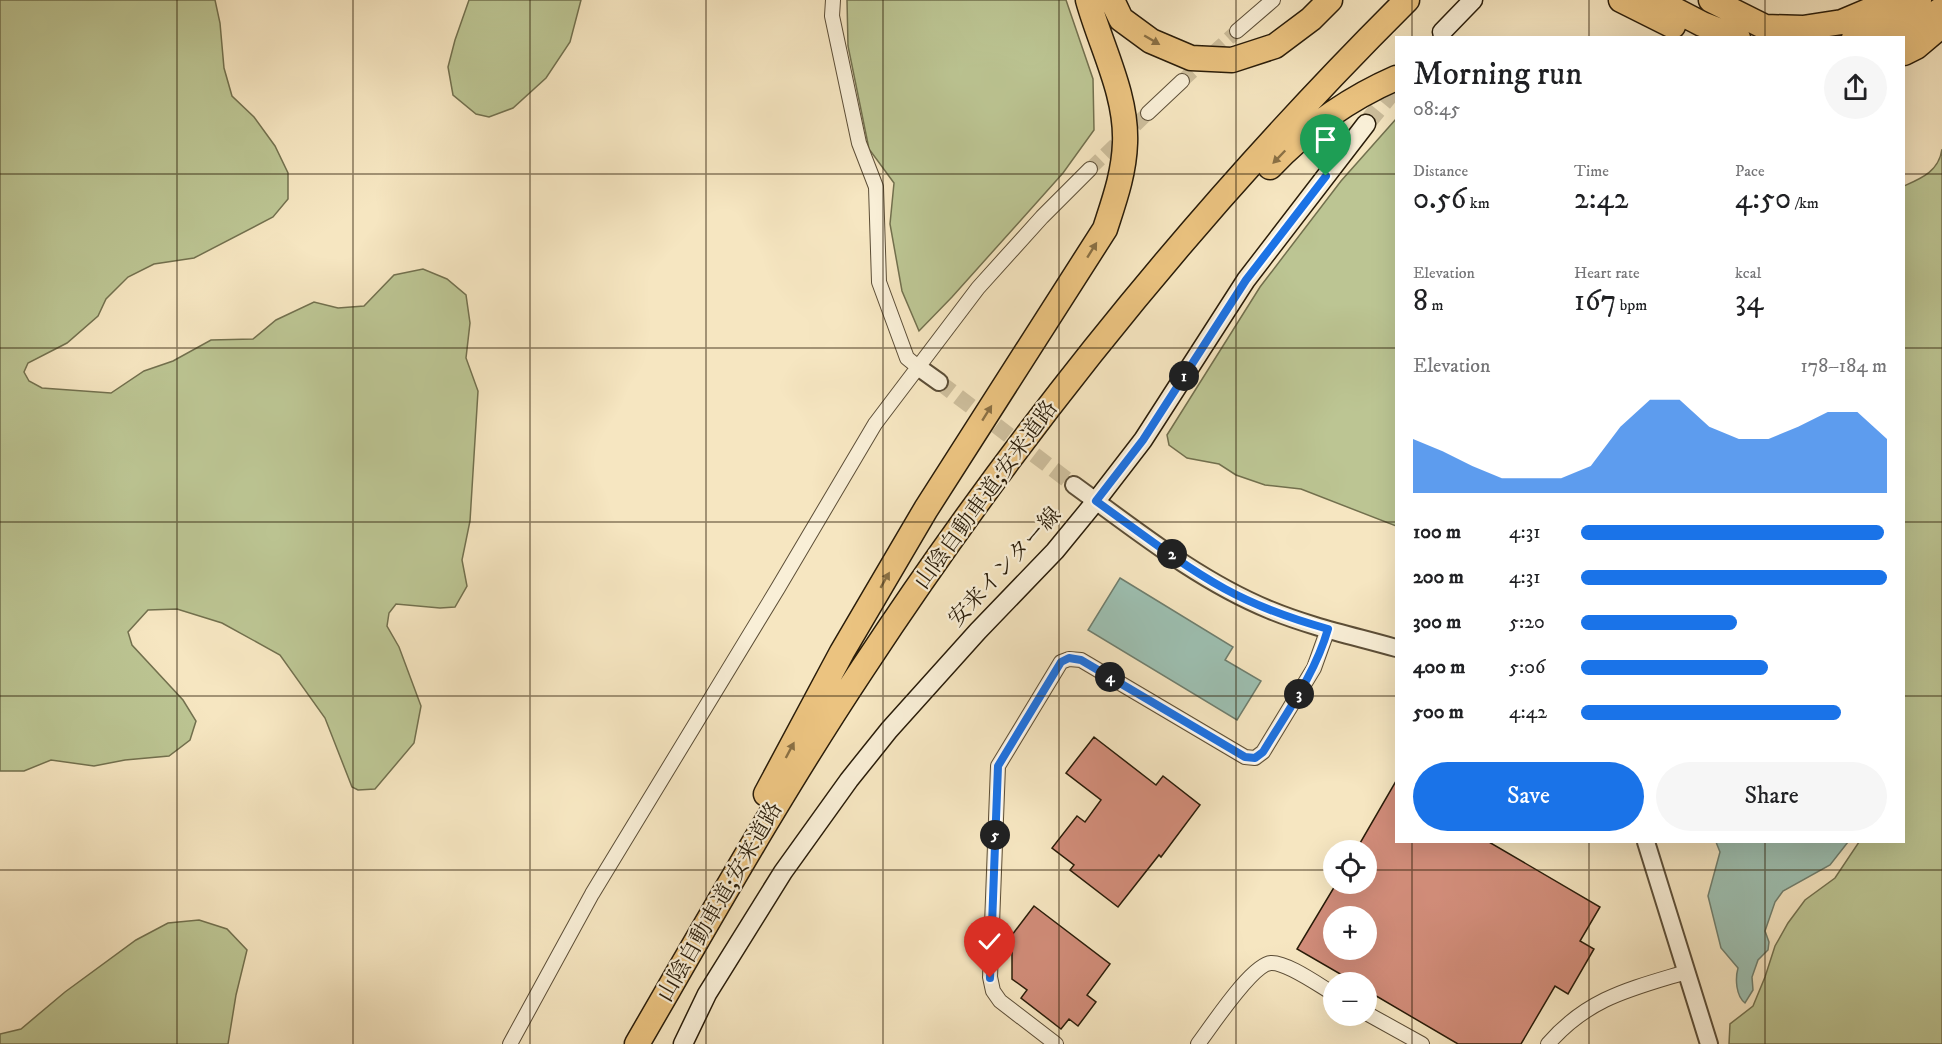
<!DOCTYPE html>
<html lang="en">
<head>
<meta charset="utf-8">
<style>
  body { margin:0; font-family:"IM FELL DW Pica","Noto Serif JP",serif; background:#f6f6f6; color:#202124; height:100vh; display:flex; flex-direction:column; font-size:22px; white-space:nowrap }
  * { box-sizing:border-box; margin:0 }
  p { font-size:20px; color:#757577 }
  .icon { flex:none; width:33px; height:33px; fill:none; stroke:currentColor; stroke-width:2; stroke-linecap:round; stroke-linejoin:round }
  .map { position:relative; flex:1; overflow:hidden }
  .details { position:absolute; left:1395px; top:36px; width:510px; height:807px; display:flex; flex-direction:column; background:#fff; border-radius:0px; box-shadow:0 6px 24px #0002 }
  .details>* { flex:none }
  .controls { position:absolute; left:1323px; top:840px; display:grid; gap:12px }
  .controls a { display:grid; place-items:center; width:54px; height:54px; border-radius:50%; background:#fff; box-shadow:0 6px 24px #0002; font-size:30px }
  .pin { position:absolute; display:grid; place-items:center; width:51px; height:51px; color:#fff; margin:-62px -26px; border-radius:50% 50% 50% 0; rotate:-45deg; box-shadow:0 0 6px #0007 }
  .pin .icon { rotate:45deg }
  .km { position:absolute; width:30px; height:30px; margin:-15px; border-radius:50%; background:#222; color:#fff; font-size:16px; line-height:30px; text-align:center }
  .round { display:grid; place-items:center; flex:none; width:63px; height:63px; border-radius:32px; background:#f6f6f6 }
  .overview { display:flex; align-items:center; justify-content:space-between; height:102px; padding:0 18px }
  h1 { font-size:33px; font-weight:600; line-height:45px }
  .figures { display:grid; grid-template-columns:repeat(3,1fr); gap:9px; height:102px; padding:6px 18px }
  .figures div { display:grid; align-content:center }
  .figures b { font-size:30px; font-weight:600 }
  .figures small { font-size:16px; font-weight:400 }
  .figures p { font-size:16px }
  .chart { height:168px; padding:12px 18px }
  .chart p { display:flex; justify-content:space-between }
  .chart svg { width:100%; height:108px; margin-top:6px; fill:#1a73e8; opacity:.7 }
  .primary-button { display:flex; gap:12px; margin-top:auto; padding:12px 18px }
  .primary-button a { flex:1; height:69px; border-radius:36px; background:#1a73e8; color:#fff; font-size:24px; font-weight:600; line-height:69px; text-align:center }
  .primary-button a+a { background:#f6f6f6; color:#202124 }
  ul { padding:0 18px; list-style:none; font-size:20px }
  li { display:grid; grid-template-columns:96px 72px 1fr; align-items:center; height:45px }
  li i { height:15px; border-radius:8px; background:#1a73e8 }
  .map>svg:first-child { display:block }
</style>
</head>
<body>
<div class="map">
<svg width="1942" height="1044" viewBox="0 0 1942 1044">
  <rect width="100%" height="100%" fill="#f6e6c1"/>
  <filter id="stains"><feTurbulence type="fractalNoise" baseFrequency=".00333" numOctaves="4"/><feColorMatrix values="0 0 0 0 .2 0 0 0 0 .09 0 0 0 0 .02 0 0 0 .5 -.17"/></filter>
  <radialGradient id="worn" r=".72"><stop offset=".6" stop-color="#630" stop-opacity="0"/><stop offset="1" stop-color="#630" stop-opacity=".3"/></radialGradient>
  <path fill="#bcc593" stroke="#72704e" stroke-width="1.5" d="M 0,0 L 215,0 L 220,23 L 224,68 L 232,96 L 254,117 L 275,146 L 288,173 L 288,199 L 273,217 L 194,258 L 154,264 L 128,277 L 106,299 L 98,316 L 67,343 L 28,363 L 24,372 L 29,381 L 42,388 L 111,393 L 144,371 L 173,361 L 211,340 L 253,339 L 276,320 L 314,302 L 338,308 L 364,306 L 394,275 L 423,269 L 447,279 L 466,295 L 470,323 L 466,358 L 478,391 L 470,521 L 462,560 L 467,586 L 455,607 L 440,608 L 396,604 L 389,613 L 387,626 L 399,647 L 421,706 L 414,743 L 375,789 L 358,790 L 352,787 L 325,718 L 280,655 L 222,623 L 177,609 L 148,610 L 128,632 L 132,645 L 183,700 L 196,721 L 190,740 L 169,756 L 125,760 L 94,766 L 51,760 L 24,771 L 0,771 Z
    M 469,0 L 581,0 L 570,42 L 546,78 L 513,108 L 489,117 L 476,114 L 453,95 L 448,67 L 455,40 Z
    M 847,0 L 1066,0 L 1093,79 L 1094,130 L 1063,173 L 952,297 L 919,331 L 902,291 L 890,224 L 894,183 L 869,149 L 848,46 Z
    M 1396,119 L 1396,526 L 1301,489 L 1265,485 L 1236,475 L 1219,464 L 1187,458 L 1169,445 L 1167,435 L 1260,287 L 1341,181 Z
    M 1942,149 L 1942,1044 L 1729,1044 L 1730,1024 L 1753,1006 L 1765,977 L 1775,946 L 1788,923 L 1805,900 L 1835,878 L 1859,842 L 1904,842 L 1904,186 C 1922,178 1939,171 1942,149 Z
    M 199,920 L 227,929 L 247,950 L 236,995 L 228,1044 L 0,1044 L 0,1034 L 21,1029 L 65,992 L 136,940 L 168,923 Z"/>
  <path fill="#9dc0b2" stroke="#6f7e6e" stroke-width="1.5" d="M 1120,578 L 1233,647 L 1225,660 L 1261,681 L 1237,720 L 1088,630 Z
    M 1716,842 L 1848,842 L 1830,865 L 1783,891 L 1775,902 L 1765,931 L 1769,942 L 1768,950 L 1758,960 L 1752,977 L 1753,990 L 1745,1003 C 1736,996 1735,979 1738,968 L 1721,948 L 1708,896 L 1720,852 Z"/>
  <path fill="#d28d7a" stroke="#291c09" stroke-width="1.5" fill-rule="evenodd" d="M 1094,737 L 1156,785 L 1163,776 L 1200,805 L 1161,857 L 1159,855 L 1118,907 L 1070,870 L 1074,865 L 1052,848 L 1077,816 L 1085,822 L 1101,800 L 1066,773 Z
    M 1396,781 L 1396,842 L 1489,842 L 1600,907 L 1580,941 L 1594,949 L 1568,994 L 1555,986 L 1521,1044 L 1458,1044 L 1366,990 L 1366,982 L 1354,982 L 1297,949 L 1336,884 L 1366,884 L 1366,850 L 1356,850 ZM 1334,916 L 1366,916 L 1366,950 L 1334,950 Z
    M 1034,906 L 1110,964 L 1087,995 L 1096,1002 L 1078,1026 L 1069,1019 L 1061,1029 L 1021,998 L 1027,990 L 1012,979 L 1012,935 Z"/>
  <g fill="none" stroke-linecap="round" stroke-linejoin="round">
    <path stroke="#cdbe9c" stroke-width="14" stroke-dasharray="14 7" stroke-linecap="butt" d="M 1182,81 L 1237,31
      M 1090,169 L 1148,113"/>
    <path stroke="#cdbe9c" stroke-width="16" stroke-dasharray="16 8" stroke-linecap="butt" d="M 939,382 L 1074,485"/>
    <path stroke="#cdbe9c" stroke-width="18" stroke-dasharray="18 9" stroke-linecap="butt" d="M 1366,124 L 1396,87"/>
    <g stroke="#5c4e37" stroke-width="16">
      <path id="minor" d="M 833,0 L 832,16 L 859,143 L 876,187 L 879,282 L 907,358 L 918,367
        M 1237,31 L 1273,0
        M 1148,113 L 1182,81
        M 1366,1013 L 1422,1044
        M 510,1044 L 592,894 L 778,588 L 875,424 L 978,288 L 1042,217 L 1090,169
        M 1056,1044 L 1000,1001 L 993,991 L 990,977 L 998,766 L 1061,662 L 1069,659 L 1081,660 L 1245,757 L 1255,758 L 1263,752 L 1314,668 L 1328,629
        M 1198,1044 C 1211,1027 1252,964 1271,963 C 1287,962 1320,986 1334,994
        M 1548,1044 C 1588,998 1630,989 1686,972"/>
    </g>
    <g stroke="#5c4e37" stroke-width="20">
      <path id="tertiary" d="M 918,367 L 939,382
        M 1074,485 C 1136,530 1199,581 1270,610 C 1311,627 1354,636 1396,648
        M 1646,842 L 1709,1044"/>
    </g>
    <g stroke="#291c09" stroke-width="21">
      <path id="secondary" d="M 1442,32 L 1473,0
        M 683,1044 L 707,994 L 783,872 L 849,780 L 889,730 L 978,631 L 1055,551 L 1096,501 L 1143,440 L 1246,280 L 1366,124"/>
    </g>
    <g stroke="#291c09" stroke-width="27">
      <path id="motorway" d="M 1112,0 L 1121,19 L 1151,41 L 1191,58 L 1232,60 L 1275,46 L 1311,19 L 1330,0
        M 1621,0 L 1673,26
        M 1656,0 L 1702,24 L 1738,38
        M 1711,0 L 1765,27 L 1803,28 L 1842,22 L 1894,0
        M 1854,38 L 1887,24 L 1919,0
        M 1893,38 L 1908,31 L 1942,9
        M 1904,53 L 1916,47 L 1942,25
        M 1270,167 C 1306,129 1348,99 1396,78
        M 766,794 L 842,652 L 926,509 L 1105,229 C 1114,201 1124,174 1125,143 C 1127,94 1101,47 1088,0
        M 637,1044 C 710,918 782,790 863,668 C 1021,428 1203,203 1407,0"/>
    </g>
    <use href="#minor" stroke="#f9efd7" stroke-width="14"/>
    <use href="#tertiary" stroke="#f9efd7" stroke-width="16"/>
    <use href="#secondary" stroke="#f9efd7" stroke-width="18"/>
    <use href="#motorway" stroke="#ebc380" stroke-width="24"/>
  </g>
  <defs><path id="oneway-solid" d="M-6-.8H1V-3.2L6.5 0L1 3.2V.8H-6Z" transform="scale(1.5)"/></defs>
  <g fill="#8a7044">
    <use href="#oneway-solid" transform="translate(1152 40) rotate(30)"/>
    <use href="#oneway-solid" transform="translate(1279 157) rotate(134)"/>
    <use href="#oneway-solid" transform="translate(1092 250) rotate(-58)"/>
    <use href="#oneway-solid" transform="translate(987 413) rotate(-58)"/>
    <use href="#oneway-solid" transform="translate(885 580) rotate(-60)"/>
    <use href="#oneway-solid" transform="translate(790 750) rotate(-62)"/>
  </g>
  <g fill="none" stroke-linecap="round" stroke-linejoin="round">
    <g stroke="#fff" stroke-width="12">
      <path id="route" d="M 990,978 L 998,766 L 1061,662 L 1069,658 L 1081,660 L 1245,757 L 1255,758 L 1263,752 C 1287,712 1315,674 1328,629 C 1292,619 1258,607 1225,589 C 1180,564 1138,531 1096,501 L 1143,440 L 1246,280 L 1326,176"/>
    </g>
    <use href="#route" stroke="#1a73e8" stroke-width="8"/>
  </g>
  <path fill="none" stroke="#291c09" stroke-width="1.5" stroke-opacity="0.55" d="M 177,0 L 177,1044M 353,0 L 353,1044M 530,0 L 530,1044M 706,0 L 706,1044M 883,0 L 883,1044M 1059,0 L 1059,1044M 1236,0 L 1236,1044M 1412,0 L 1412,38M 1589,0 L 1589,38M 1765,0 L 1765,38M 0,174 L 1396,174M 1904,174 L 1942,174M 0,348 L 1396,348M 1904,348 L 1942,348M 0,522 L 1396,522M 1904,522 L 1942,522M 0,696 L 1396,696M 1904,696 L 1942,696M 1412,842 L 1412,1044M 1589,842 L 1589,1044M 1765,842 L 1765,1044M 0,870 L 1334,870M 1366,870 L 1942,870"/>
  <g text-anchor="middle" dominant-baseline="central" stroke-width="4.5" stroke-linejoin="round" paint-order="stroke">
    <g font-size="22" fill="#291c09" stroke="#f9efd7">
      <text transform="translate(986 495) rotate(-54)">山陰自動車道;安来道路</text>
      <text transform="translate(1005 567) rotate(-47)">安来インター線</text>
      <text transform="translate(720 902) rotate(-60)">山陰自動車道;安来道路</text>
    </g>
  </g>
  <rect width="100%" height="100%" filter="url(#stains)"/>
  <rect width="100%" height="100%" fill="url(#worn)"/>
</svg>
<div class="controls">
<a><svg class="icon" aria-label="locate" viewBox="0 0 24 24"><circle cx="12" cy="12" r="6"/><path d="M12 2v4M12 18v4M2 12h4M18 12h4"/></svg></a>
<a>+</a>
<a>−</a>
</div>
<div class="pin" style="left:1326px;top:176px;background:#1e9e55"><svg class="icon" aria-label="arrive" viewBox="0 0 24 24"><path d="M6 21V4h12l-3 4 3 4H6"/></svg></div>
<div class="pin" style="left:990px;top:978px;background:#d93025"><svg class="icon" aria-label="check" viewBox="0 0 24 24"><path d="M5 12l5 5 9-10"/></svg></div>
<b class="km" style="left:1184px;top:376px">1</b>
<b class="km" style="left:1172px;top:554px">2</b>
<b class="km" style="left:1299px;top:694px">3</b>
<b class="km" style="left:1110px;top:677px">4</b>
<b class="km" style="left:995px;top:835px">5</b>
<section class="details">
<div class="overview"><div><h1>Morning run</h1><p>08:45</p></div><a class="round"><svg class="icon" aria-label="share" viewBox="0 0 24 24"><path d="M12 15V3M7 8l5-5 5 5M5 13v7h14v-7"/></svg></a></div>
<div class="figures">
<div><p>Distance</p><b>0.56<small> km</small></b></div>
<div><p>Time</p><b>2:42</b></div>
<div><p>Pace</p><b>4:50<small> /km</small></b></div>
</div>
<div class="figures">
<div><p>Elevation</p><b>8<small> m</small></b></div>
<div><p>Heart rate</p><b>167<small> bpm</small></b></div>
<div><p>kcal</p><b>34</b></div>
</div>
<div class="chart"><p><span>Elevation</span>178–184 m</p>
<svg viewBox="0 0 160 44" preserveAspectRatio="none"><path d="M0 44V22L10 27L20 33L30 38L40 38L50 38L60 33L70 17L80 6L90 6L100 17L110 22L120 22L130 17L140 11L150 11L160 22V44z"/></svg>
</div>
<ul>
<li><b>100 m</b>4:31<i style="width:99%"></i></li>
<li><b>200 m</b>4:31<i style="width:100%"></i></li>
<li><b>300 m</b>5:20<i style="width:51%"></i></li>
<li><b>400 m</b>5:06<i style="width:61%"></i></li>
<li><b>500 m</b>4:42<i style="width:85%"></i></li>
</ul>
<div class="primary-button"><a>Save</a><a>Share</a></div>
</section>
</div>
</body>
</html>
